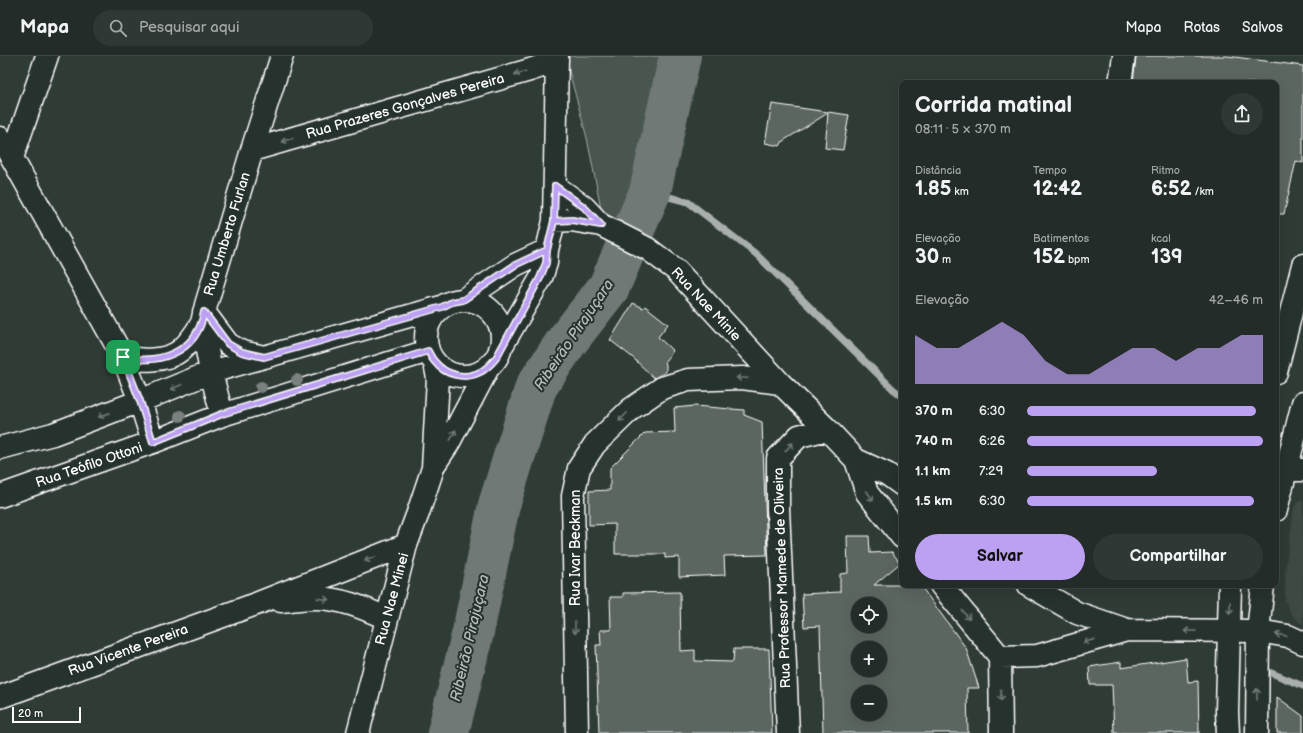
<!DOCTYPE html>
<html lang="pt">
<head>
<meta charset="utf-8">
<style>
  body { margin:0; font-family:"Balsamiq Sans",sans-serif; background:#2f3834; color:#f1f3f6; height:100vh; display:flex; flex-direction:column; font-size:15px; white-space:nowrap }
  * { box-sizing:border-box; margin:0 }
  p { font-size:13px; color:#a3a7a8 }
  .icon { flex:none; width:22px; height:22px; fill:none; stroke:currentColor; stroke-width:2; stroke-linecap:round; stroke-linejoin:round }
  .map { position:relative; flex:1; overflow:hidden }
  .drawer { position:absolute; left:899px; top:24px; width:380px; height:508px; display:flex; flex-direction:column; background:#232c28; border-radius:8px; box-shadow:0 4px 16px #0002,0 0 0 1px #404845 }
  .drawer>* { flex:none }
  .tools { position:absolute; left:851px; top:541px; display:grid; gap:8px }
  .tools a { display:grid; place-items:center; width:36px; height:36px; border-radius:50%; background:#232c28; box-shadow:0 4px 16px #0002,0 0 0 1px #404845; font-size:20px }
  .scale { position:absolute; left:12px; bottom:10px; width:69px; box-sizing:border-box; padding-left:4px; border:2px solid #fff; border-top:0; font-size:11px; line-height:14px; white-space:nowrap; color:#fff; -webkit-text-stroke:3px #26332d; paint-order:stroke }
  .pin { position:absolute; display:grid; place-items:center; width:34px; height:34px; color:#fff; margin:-17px; border-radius:8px; box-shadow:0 2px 6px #0006 }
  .round { display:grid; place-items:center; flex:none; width:42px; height:42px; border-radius:21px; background:#2f3834 }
  .summary { display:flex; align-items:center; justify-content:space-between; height:68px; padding:0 16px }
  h1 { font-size:22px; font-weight:700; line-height:30px }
  .stats { display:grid; grid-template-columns:repeat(3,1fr); gap:6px; height:68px; padding:4px 16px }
  .stats div { display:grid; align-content:center }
  .stats b { font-size:20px; font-weight:700 }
  .stats small { font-size:11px; font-weight:400 }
  .stats p { font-size:11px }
  .chart { height:112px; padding:8px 16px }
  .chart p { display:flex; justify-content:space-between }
  .chart svg { width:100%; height:72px; margin-top:4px; fill:#bca0f2; opacity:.7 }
  .action { display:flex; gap:8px; margin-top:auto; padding:8px 16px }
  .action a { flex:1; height:46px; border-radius:24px; background:#bca0f2; color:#111; font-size:16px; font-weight:700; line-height:46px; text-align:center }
  .action a+a { background:#2f3834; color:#f1f3f6 }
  ul { padding:0 16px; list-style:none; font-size:13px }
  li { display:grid; grid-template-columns:64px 48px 1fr; align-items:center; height:30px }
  li i { height:10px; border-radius:5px; background:#bca0f2 }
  header { display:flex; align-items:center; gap:24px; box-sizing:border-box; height:56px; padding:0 20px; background:#232c28; border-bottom:1px solid #404845 }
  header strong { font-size:19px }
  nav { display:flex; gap:22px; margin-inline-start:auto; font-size:14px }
  .search { width:280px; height:36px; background:#2f3834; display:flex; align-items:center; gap:10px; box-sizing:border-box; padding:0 14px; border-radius:22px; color:#a3a7a8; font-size:15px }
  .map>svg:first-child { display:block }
</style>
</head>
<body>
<header>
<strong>Mapa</strong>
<div class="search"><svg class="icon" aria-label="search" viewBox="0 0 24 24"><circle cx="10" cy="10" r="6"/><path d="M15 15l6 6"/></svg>Pesquisar aqui</div>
<nav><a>Mapa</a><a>Rotas</a><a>Salvos</a></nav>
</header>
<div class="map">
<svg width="1303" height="677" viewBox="0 0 1303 677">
  <rect width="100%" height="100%" fill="#2f3b35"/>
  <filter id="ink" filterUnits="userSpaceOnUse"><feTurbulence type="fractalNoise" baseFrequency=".025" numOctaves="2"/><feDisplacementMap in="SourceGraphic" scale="8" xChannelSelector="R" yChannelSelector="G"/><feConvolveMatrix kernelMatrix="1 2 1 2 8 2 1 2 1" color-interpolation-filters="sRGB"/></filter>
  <g filter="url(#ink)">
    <path fill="#3c4842" d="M 1300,445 L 1303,445 L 1303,568 L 1299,566 L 1291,558 L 1285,545 L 1285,515 L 1294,451 Z"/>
    <path fill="#4a544f" stroke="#a4aaa7" d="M 565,0 L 678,0 L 646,109 L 635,170 L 604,167 L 587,82 Z"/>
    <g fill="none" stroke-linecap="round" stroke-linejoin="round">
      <path stroke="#a9afac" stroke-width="7" d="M 650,136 L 688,146 L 756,198 L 893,333 L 902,340
        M 1269,616 L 1303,630"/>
      <path stroke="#707975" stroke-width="42" d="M 448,677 L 473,576 L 499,449 L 536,331 L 567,285 L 609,231 L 650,136 L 680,0"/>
    </g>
    <path fill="#5b6661" stroke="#fff" fill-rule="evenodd" d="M 1136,0 L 1227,0 L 1303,10 L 1303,107 L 1296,105 L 1284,158 L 1276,158 L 1276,27 L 1133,27 Z
      M 772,48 L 849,59 L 843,94 L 825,92 L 828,57 L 783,85 L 780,90 L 765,87 Z
      M 633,247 L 643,252 L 645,250 L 668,268 L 658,281 L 673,295 L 665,305 L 666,309 L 666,316 L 654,322 L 632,301 L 610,284 Z
      M 695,350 L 744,354 L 744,359 L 762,366 L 767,499 L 724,500 L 725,519 L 679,521 L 679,501 L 665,502 L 665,498 L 615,498 L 615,468 L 589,469 L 589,435 L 610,434 L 610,412 L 645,377 L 675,376 L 674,352 Z
      M 847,480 L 869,480 L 870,497 L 892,496 L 900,507 L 874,529 L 920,529 L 966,592 L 979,632 L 967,632 L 968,677 L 823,677 L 820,570 L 804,571 L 802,538 L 840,536 L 840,518 L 848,517 ZM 858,548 L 880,548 L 880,570 L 858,570 ZM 858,592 L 880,592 L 880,614 L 858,614 ZM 858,636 L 880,636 L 880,658 L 858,658 Z
      M 680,536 L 681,595 L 695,594 L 695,605 L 733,606 L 734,593 L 769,593 L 772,677 L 599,677 L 596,589 L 601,589 L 600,574 L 611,574 L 610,541 L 623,541 L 623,537 Z
      M 1186,602 L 1188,626 L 1198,625 L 1199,677 L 1114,677 L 1112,629 L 1090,629 L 1089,611 L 1121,606 L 1121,612 Z
      M 1277,641 L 1303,660 L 1303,677 L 1277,677 Z"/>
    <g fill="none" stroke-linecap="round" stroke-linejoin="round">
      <g stroke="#fff" stroke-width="25">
        <path id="minor" d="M 1120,27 L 1124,0
          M 0,82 L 12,102 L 123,301 L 140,345 L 153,386
          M 252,94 L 530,14 L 557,5
          M 12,102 L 47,0
          M 555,130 L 584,151 L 601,169 L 648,193 L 676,214 L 780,327 L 827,373 L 856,404 L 887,418 L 902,429
          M 554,165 L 571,164 L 601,169
          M 463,244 L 515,209 L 547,194
          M426 282a38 38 0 1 1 76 0a38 38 0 1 1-76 0Z
          M 204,256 L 228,288 L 242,296 L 264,301
          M 500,293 L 541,222 L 546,207 L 547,194 L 554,165 L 557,0
          M 123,301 C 139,305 167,306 181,294 C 190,286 196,277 202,267
          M 222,359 L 211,316 L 202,267 L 206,249 L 252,94 L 282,0
          M 0,392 L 53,378 L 140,345 L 211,316 L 441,251
          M 856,404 L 867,437 L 902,481
          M 434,409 L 448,388 L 489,310
          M 1286,414 L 1303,414
          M 0,440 L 153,386 L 222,359 L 428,295
          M 941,529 L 1000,601
          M 1029,529 L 1077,557 L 1127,574
          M 281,545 C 292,544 304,542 315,542 C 340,542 364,552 386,562
          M 1000,601 L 1037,600 L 1127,574 L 1258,575 L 1288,580 L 1303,587
          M 1000,601 L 1001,677
          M 0,641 L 256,548 L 406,489
          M 358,677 L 406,489 L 418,457 L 433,412 L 438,322 L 435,307
          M 577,677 L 573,440 L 579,412 L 595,388 L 631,353 L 662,332 L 688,324 L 742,322 L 780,327
          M 788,677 L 778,452 L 778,402 L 799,380 L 827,373"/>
      </g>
      <g stroke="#fff" stroke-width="25">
        <path id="major" d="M 1276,316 L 1303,209
          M 1276,454 L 1303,347
          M 1228,677 L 1227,656 L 1230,529
          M 1257,677 L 1258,575 L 1263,529"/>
      </g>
      <use href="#minor" stroke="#26332d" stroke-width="22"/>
      <use href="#major" stroke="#26332d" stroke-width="22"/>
    </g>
    <g fill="#7a817e">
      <circle cx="297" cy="324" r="6"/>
      <circle cx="261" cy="331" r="6"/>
      <circle cx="180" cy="360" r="6"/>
    </g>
    <defs><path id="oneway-shaft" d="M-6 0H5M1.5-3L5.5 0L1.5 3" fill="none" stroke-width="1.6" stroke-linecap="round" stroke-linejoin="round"/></defs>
    <g stroke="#727a76">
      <use href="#oneway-shaft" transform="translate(520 17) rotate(164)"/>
      <use href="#oneway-shaft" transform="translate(287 84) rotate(164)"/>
      <use href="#oneway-shaft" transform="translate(742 322) rotate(-177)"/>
      <use href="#oneway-shaft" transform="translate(176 331) rotate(157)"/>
      <use href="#oneway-shaft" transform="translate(104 359) rotate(159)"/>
      <use href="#oneway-shaft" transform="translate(623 361) rotate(135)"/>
      <use href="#oneway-shaft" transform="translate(453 379) rotate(-62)"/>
      <use href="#oneway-shaft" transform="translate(789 391) rotate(-47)"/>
      <use href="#oneway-shaft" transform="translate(870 440) rotate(56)"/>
      <use href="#oneway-shaft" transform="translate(370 503) rotate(158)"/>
      <use href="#oneway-shaft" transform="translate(323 543) rotate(7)"/>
      <use href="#oneway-shaft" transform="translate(1230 552) rotate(92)"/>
      <use href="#oneway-shaft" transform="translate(966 559) rotate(51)"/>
      <use href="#oneway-shaft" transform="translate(575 572) rotate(89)"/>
      <use href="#oneway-shaft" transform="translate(1190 575) rotate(-180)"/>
      <use href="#oneway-shaft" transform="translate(1281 579) rotate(-170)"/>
      <use href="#oneway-shaft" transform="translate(1089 585) rotate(164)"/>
      <use href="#oneway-shaft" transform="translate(1257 638) rotate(-90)"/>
      <use href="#oneway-shaft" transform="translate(1001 639) rotate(89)"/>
    </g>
  </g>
  <g fill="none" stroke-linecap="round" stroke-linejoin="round" filter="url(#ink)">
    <g stroke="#fff" stroke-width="8">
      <path id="route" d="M 123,301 C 159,309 197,297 204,256 L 228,288 L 242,296 L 264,301 L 442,251 L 452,246 L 463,244 L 515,209 L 547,194 L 554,165 L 572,164 L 601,169 L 584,151 L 555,130 L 554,165 L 547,194 L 546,207 L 540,222 L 496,302 C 491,308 487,313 480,316 C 465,324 445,319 435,306 C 432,303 430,299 428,295 L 222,358 L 153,386 L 140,345 L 123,301"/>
    </g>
    <use href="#route" stroke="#bca0f2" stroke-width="5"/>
  </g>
  <g text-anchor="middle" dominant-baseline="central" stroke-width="4" stroke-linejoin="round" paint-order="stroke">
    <g font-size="14" fill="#fff" stroke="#26332d">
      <text transform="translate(405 50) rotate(-16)">Rua Prazeres Gonçalves Pereira</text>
      <text transform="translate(227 178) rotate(-73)">Rua Umberto Furlan</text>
      <text transform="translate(706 248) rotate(47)">Rua Nae Minie</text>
      <text transform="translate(89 409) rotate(-19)">Rua Teófilo Ottoni</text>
      <text transform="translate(575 492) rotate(-90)">Rua Ivar Beckman</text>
      <text transform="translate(782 522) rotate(-92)">Rua Professor Mamede de Oliveira</text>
      <text transform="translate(392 543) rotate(-75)">Rua Nae Minei</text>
      <text transform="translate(128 594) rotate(-20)">Rua Vicente Pereira</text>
    </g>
    <g font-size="15" font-style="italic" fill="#b8bcba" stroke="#26332d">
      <text transform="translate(574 279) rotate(-56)">Ribeirão Pirajuçara</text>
      <text transform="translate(470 582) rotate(-77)">Ribeirão Pirajuçara</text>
    </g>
  </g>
</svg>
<div class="tools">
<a><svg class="icon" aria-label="locate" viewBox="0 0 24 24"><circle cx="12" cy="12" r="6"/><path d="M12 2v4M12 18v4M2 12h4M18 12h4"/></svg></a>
<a>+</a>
<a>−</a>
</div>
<div class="scale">20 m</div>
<div class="pin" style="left:123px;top:301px;background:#1e9e55"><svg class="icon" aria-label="arrive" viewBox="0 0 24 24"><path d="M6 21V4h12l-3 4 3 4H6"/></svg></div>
<section class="drawer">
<div class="summary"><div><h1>Corrida matinal</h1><p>08:11 · 5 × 370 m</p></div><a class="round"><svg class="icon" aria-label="share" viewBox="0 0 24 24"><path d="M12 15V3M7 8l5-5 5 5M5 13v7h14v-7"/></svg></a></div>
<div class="stats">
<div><p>Distância</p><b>1.85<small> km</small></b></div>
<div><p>Tempo</p><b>12:42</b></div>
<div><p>Ritmo</p><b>6:52<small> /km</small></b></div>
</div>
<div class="stats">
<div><p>Elevação</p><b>30<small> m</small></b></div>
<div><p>Batimentos</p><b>152<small> bpm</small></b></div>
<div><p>kcal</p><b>139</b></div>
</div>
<div class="chart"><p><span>Elevação</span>42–46 m</p>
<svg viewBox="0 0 160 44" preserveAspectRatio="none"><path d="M0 44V14L10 22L20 22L30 14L40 6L50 14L60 30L70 38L80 38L90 30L100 22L110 22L120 30L130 22L140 22L150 14L160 14V44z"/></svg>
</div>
<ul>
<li><b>370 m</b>6:30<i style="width:97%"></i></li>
<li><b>740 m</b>6:26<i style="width:100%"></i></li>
<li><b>1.1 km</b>7:29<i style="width:55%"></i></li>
<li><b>1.5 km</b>6:30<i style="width:96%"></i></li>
</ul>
<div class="action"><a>Salvar</a><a>Compartilhar</a></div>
</section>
</div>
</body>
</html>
